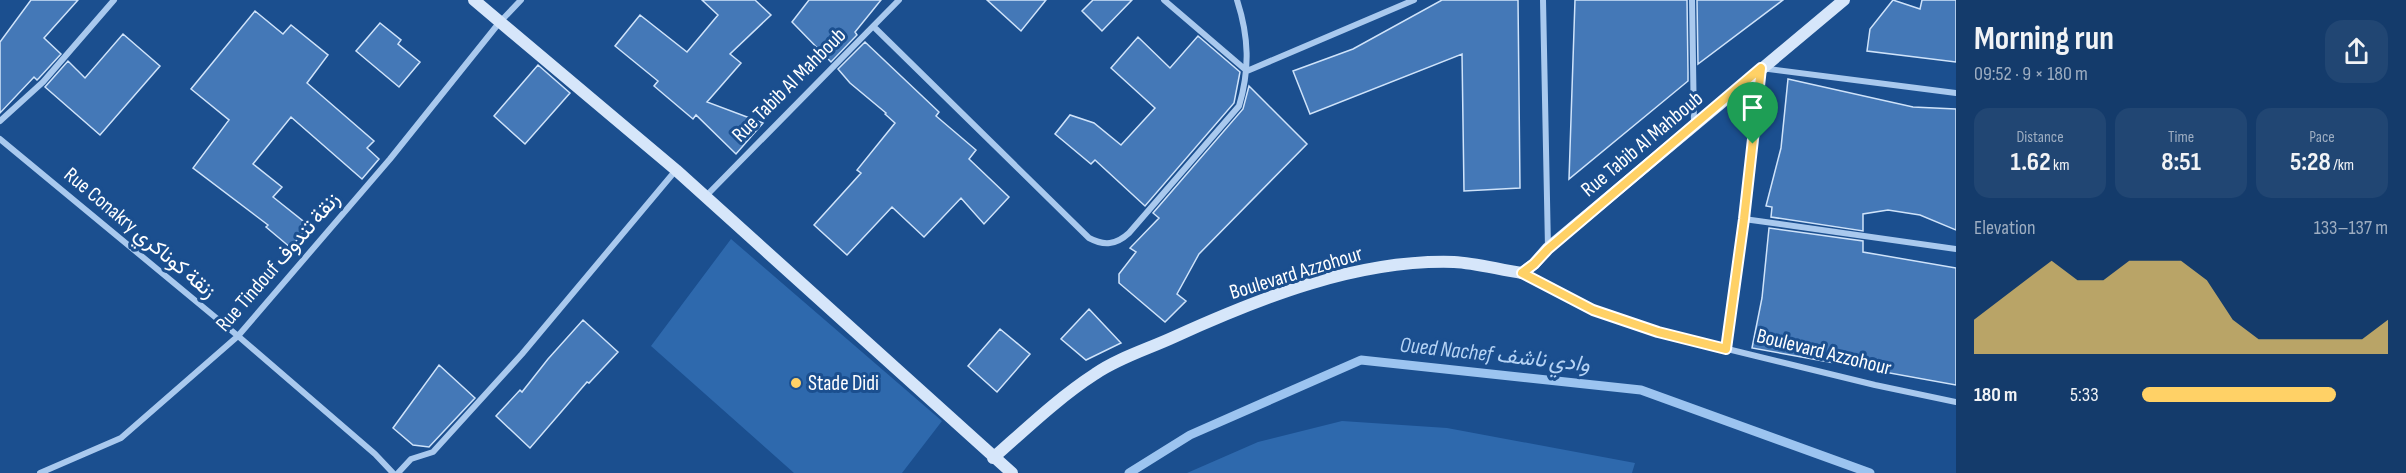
<!DOCTYPE html>
<html lang="en">
<head>
<meta charset="utf-8">
<style>
  body { margin:0; font-family:"Sofia Sans Condensed",Vazirmatn,sans-serif; background:#214673; color:#f1f3f6; height:100vh; display:flex; flex-direction:column; font-size:22px; white-space:nowrap }
  * { box-sizing:border-box; margin:0 }
  p { font-size:20px; color:#9dadc1 }
  .icon { flex:none; width:33px; height:33px; fill:none; stroke:currentColor; stroke-width:2; stroke-linecap:round; stroke-linejoin:round }
  .map { position:relative; flex:1; overflow:hidden }
  .panel { display:flex; flex-direction:column; background:#143b6b; width:450px }
  .panel>* { flex:none }
  .pin { position:absolute; display:grid; place-items:center; width:51px; height:51px; color:#fff; margin:-62px -26px; border-radius:50% 50% 50% 0; rotate:-45deg; box-shadow:0 0 6px #0007 }
  .pin .icon { rotate:45deg }
  .round { display:grid; place-items:center; flex:none; width:63px; height:63px; border-radius:18px; background:#214673 }
  .summary { display:flex; align-items:center; justify-content:space-between; height:102px; padding:0 18px }
  h1 { font-size:33px; font-weight:700; line-height:45px }
  .figures { display:grid; grid-template-columns:repeat(3,1fr); gap:9px; height:102px; padding:6px 18px }
  .figures div { display:grid; align-content:center; border-radius:15px; background:#214673; text-align:center }
  .figures b { font-size:26px; font-weight:700 }
  .figures small { font-size:16px; font-weight:400 }
  .figures p { font-size:16px }
  .chart { height:168px; padding:12px 18px }
  .chart p { display:flex; justify-content:space-between }
  .chart svg { width:100%; height:108px; margin-top:6px; fill:#ffd166; opacity:.7 }
  ul { padding:0 18px; list-style:none; font-size:20px }
  li { display:grid; grid-template-columns:96px 72px 1fr; align-items:center; height:45px }
  li i { height:15px; border-radius:8px; background:#ffd166 }
  main { display:flex; flex:1; min-height:0 }
  .map>svg:first-child { display:block }
</style>
</head>
<body>
<main>
<div class="map">
<svg width="1956" height="473" viewBox="0 0 1956 473">
  <rect width="100%" height="100%" fill="#1b4f8f"/>
  <path fill="#2e69ad" d="M 731,239 L 942,421 L 902,473 L 794,473 L 651,346 Z
    M 1342,421 L 1447,428 L 1635,463 L 1632,473 L 1187,473 L 1258,442 Z"/>
  <g fill="none" stroke-linecap="round" stroke-linejoin="round">
    <path stroke="#9cc4f0" stroke-width="9" d="M 1129,473 L 1190,435 L 1361,360 L 1641,390 L 1870,473"/>
  </g>
  <path fill="#4478b7" stroke="#cfe3fa" stroke-width="1.5" d="M 31,0 L 78,0 L 44,38 L 61,54 L 39,78 L 37,80 L 34,77 L 0,113 L 0,42 Z
    M 702,0 L 755,0 L 771,15 L 730,54 L 741,63 L 707,102 L 763,123 L 736,154 L 696,115 L 693,119 L 654,86 L 658,81 L 615,46 L 640,15 L 687,52 L 718,15 Z
    M 809,0 L 881,0 L 855,32 L 857,35 L 831,62 L 792,22 Z
    M 987,0 L 1046,0 L 1021,31 Z
    M 1093,0 L 1132,0 L 1102,31 L 1082,11 Z
    M 1442,0 L 1518,0 L 1520,188 L 1464,191 L 1462,54 L 1310,114 L 1293,71 L 1353,49 Z
    M 1575,0 L 1687,0 L 1688,72 L 1688,81 L 1569,179 Z
    M 1697,0 L 1783,0 L 1698,64 Z
    M 1893,0 L 1920,9 L 1922,0 L 1956,0 L 1956,62 L 1867,51 L 1870,29 Z
    M 255,11 L 283,34 L 291,25 L 328,55 L 307,83 L 374,141 L 367,148 L 379,159 L 362,179 L 291,117 L 253,164 L 282,187 L 273,197 L 308,225 L 291,248 L 266,227 L 268,225 L 193,168 L 229,120 L 191,89 Z
    M 380,23 L 401,40 L 398,44 L 420,62 L 399,87 L 356,51 Z
    M 123,34 L 160,66 L 100,135 L 45,87 L 68,61 L 85,78 Z
    M 1198,36 L 1240,72 L 1234,103 L 1145,206 L 1095,160 L 1091,164 L 1055,134 L 1070,115 L 1094,123 L 1121,145 L 1155,108 L 1111,68 L 1138,37 L 1170,68 Z
    M 865,42 L 939,112 L 936,116 L 976,150 L 969,159 L 1009,197 L 984,224 L 961,198 L 924,237 L 892,207 L 847,255 L 814,225 L 861,173 L 857,170 L 895,123 L 885,114 L 886,113 L 850,83 L 838,69 Z
    M 538,65 L 570,93 L 525,144 L 494,116 Z
    M 1788,79 L 1913,107 L 1956,109 L 1956,230 L 1920,215 L 1888,210 L 1863,214 L 1863,231 L 1771,217 L 1772,207 L 1766,206 L 1781,148 Z
    M 1249,86 L 1307,144 L 1199,254 L 1177,294 L 1186,301 L 1165,322 L 1119,283 L 1119,274 L 1136,252 L 1130,248 L 1159,218 L 1153,213 L 1243,109 Z
    M 1769,228 L 1863,241 L 1863,252 L 1956,268 L 1956,385 L 1752,348 L 1762,298 Z
    M 1089,309 L 1121,343 L 1086,360 L 1061,339 Z
    M 583,320 L 618,352 L 589,383 L 587,382 L 530,448 L 496,416 L 520,390 L 522,392 L 548,359 Z
    M 1000,329 L 1030,354 L 997,392 L 968,366 Z
    M 439,365 L 475,398 L 429,447 L 413,445 L 393,428 Z"/>
  <g fill="none" stroke-linecap="round" stroke-linejoin="round">
    <path stroke="#a9c9ee" stroke-width="6" d="M 1164,0 L 1247,71
      M 1543,0 L 1548,248
      M 1692,0 L 1694,125
      M 874,27 L 1089,238 C 1104,246 1116,245 1129,233 L 1239,106 C 1250,69 1249,37 1237,0
      M 1247,71 L 1414,0
      M 0,121 L 43,82 L 114,0
      M 0,139 L 238,336 L 375,454 L 393,473
      M 706,196 L 899,0
      M 1744,219 L 1956,249
      M 1522,273 L 1593,310 L 1658,332 L 1875,385 L 1956,402
      M 1726,349 L 1744,219 L 1761,68 L 1956,93
      M 40,473 L 121,438 L 238,336 L 390,159 L 499,23 L 521,0
      M 398,473 L 411,459 L 433,452 L 522,354 L 676,170"/>
    <path stroke="#d6e6fa" stroke-width="12" d="M 474,0 L 676,170 L 1012,473
      M 993,458 C 1026,429 1058,398 1095,374 C 1118,358 1148,349 1174,337 C 1260,298 1357,259 1454,262 C 1476,263 1500,270 1522,273 L 1534,264 L 1548,248 L 1844,0"/>
  </g>
  <g fill="none" stroke-linecap="round" stroke-linejoin="round">
    <g stroke="#fff" stroke-width="12">
      <path id="route" d="M 1761,68 L 1744,219 L 1726,349 L 1658,332 L 1593,310 L 1522,273 L 1534,264 L 1548,249 Z"/>
    </g>
    <use href="#route" stroke="#ffd166" stroke-width="8"/>
  </g>
  <circle fill="#ffd166" stroke="#1b4f8f" stroke-width="2" cx="796" cy="383" r="6"/>
  <g text-anchor="middle" dominant-baseline="central" stroke-width="6" stroke-linejoin="round" paint-order="stroke">
    <g font-size="21" fill="#fff" stroke="#1b4f8f">
      <text transform="translate(789 85) rotate(-45)">Rue Tabib Al Mahboub</text>
      <text transform="translate(1642 144) rotate(-40)">Rue Tabib Al Mahboub</text>
      <text transform="translate(140 233) rotate(40)">Rue Conakry زنقة كوناكري</text>
      <text transform="translate(278 262) rotate(-49)">Rue Tindouf زنقة تندوف</text>
      <text transform="translate(1296 273) rotate(-17)">Boulevard Azzohour</text>
      <text transform="translate(1824 352) rotate(14)">Boulevard Azzohour</text>
    </g>
    <g font-size="21" fill="#fff" stroke="#1b4f8f" text-anchor="start">
      <text x="808" y="383">Stade Didi</text>
    </g>
    <g font-size="22" font-style="italic" fill="#b5d3f5" stroke="#1b4f8f">
      <text transform="translate(1495 355) rotate(6)">Oued Nachef وادي ناشف</text>
    </g>
  </g>
</svg>
<div class="pin" style="left:1753px;top:144px;background:#1e9e55"><svg class="icon" aria-label="arrive" viewBox="0 0 24 24"><path d="M6 21V4h12l-3 4 3 4H6"/></svg></div>
</div>
<section class="panel">
<div class="summary"><div><h1>Morning run</h1><p>09:52 · 9 × 180 m</p></div><a class="round"><svg class="icon" aria-label="share" viewBox="0 0 24 24"><path d="M12 15V3M7 8l5-5 5 5M5 13v7h14v-7"/></svg></a></div>
<div class="figures">
<div><p>Distance</p><b>1.62<small> km</small></b></div>
<div><p>Time</p><b>8:51</b></div>
<div><p>Pace</p><b>5:28<small> /km</small></b></div>
</div>
<div class="chart"><p><span>Elevation</span>133–137 m</p>
<svg viewBox="0 0 160 44" preserveAspectRatio="none"><path d="M0 44V30L10 22L20 14L30 6L40 14L50 14L60 6L70 6L80 6L90 14L100 30L110 38L120 38L130 38L140 38L150 38L160 30V44z"/></svg>
</div>
<ul>
<li><b>180 m</b>5:33<i style="width:79%"></i></li>
</ul>
</section>
</main>
</body>
</html>
